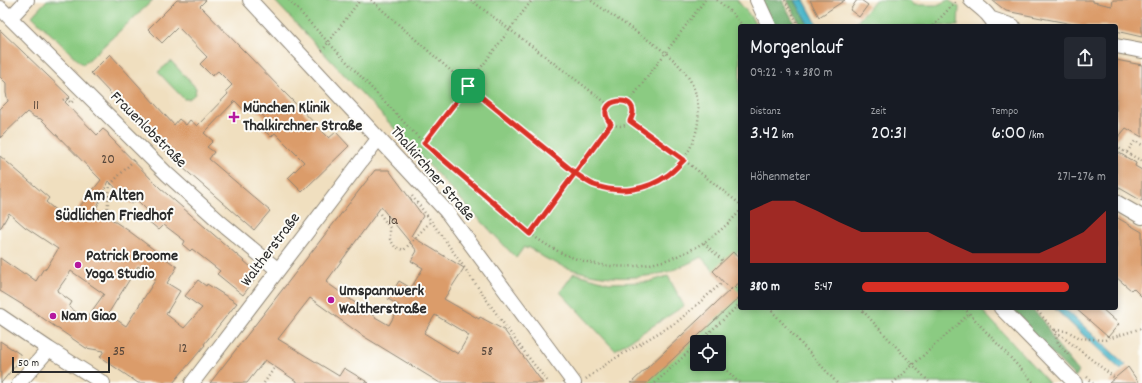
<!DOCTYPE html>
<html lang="de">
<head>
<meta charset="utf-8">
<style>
  body { margin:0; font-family:Dekko,sans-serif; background:#242831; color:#f1f3f6; height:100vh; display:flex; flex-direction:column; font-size:15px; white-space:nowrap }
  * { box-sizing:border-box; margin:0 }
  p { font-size:13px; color:#9ea1a6 }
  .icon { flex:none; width:22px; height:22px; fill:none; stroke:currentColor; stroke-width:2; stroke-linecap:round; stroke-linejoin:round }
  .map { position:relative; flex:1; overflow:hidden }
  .side { position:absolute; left:738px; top:24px; width:380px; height:286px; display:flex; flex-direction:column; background:#171b24; border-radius:4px; box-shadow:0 2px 6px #0003 }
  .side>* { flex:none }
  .controls { position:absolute; left:690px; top:335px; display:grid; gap:8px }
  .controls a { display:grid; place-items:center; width:36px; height:36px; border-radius:4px; background:#171b24; box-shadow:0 2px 6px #0003; font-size:20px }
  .scale { position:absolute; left:12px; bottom:10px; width:98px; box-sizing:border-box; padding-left:4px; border:2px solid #2b2b2b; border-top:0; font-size:11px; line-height:14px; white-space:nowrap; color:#2b2b2b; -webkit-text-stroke:3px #fdfcf7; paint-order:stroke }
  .pin { position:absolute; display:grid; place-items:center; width:34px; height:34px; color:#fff; margin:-17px; border-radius:8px; box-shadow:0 2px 6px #0006 }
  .round { display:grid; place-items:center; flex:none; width:42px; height:42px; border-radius:4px; background:#242831 }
  .head { display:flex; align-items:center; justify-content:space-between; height:68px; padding:0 12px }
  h1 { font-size:22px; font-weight:600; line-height:30px }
  .figures { display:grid; grid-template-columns:repeat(3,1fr); gap:6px; height:68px; padding:4px 12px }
  .figures div { display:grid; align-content:center }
  .figures b { font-size:20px; font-weight:600 }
  .figures small { font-size:11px; font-weight:400 }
  .figures p { font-size:11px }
  .chart { height:112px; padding:8px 12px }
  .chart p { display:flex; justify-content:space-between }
  .chart svg { width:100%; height:72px; margin-top:4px; fill:#d93025; opacity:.7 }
  ul { padding:0 12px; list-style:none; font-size:13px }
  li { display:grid; grid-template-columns:64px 48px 1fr; align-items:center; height:30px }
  li i { height:10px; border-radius:5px; background:#d93025 }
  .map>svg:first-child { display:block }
</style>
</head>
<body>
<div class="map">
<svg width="1142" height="383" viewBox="0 0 1142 383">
  <rect width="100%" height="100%" fill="#fdfcf7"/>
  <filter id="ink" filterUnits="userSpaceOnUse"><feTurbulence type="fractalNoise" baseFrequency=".025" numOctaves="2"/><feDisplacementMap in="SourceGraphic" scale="8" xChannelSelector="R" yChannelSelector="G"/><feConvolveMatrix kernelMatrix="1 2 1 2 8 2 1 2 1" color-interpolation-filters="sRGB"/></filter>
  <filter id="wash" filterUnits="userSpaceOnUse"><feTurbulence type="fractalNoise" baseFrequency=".012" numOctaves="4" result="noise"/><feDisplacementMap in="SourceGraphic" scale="16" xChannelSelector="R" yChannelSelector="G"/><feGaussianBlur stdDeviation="0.9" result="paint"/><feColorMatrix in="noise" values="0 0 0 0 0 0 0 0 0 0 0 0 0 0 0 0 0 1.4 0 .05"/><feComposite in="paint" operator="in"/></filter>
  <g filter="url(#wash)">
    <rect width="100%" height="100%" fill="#f0dfbf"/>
    <path fill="#8bcb82" stroke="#5b7b56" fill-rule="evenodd" d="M 47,0 L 153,0 L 83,65 L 32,16 Z
      M 274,0 L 737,0 L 748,13 L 757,26 L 740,26 L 740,250 L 735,255 L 740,260 L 740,308 L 980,308 L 1049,383 L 631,383 L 731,290 L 701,257 C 690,263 679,268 667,272 C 628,282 585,278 549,260 C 542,257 535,251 528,247 L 527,249 L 524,247 L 516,258 ZM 697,342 L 719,342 L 719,364 L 697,364 Z
      M 875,0 L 910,0 L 914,5 L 937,5 L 948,0 L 959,7 L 958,26 L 854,26 Z
      M 171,61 L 196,88 L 195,94 L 189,99 L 184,99 L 158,72 Z
      M 574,273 L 609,283 L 648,282 L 668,276 L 684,306 L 615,350 L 560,292 Z"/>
    <path fill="#70af70" stroke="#4e6d4e" d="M 758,0 L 782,0 L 796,26 L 772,26 Z
      M 787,0 L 795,0 L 809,26 L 801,26 Z
      M 1007,308 L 1031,308 L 1044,321 L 1054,341 L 1079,372 L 1075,377 Z"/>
    <path fill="#4cb6c9" stroke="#3c707a" d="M 795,0 L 804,0 L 818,26 L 809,26 Z
      M 1054,308 L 1064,308 L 1126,365 L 1121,370 Z"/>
    <g id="blocks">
      <path fill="#db9c6b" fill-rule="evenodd" d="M 177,0 L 206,0 L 200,6 L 329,138 L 336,132 L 349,146 L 302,192 L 288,178 L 304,162 L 275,133 L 271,137 L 260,126 L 267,120 L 251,104 L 244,110 L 235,101 L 204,133 L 213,141 L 207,147 L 214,152 L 209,159 L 270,211 L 254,230 L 174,160 L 91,73 L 110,54 L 174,125 L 179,119 L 186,125 L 190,120 L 197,126 L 228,94 L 226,91 L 232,85 L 218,71 L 212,76 L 200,64 L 207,57 L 178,27 L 162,43 L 148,29 Z
        M 810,0 L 845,0 L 819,17 Z
        M 857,0 L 861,0 L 868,5 L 859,17 L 850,10 Z
        M 992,0 L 1093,0 L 1093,2 L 1112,6 L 1113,0 L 1142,0 L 1142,37 L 1116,31 L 1116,26 L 1082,26 L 1006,11 Z
        M 0,30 L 70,97 L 65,102 L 97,135 L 103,129 L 108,133 L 109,136 L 160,188 L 259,274 L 243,295 L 217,274 L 220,271 L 192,249 L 190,251 L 183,245 L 185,241 L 164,225 L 159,230 L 146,219 L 151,214 L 137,200 L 131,204 L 109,181 L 96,209 L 129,231 L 177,267 L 167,283 L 180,291 L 166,314 L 184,328 L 202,308 L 185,296 L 198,280 L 206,286 L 207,284 L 237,303 L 204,344 L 205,345 L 173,383 L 138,383 L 100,357 L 104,351 L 86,348 L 31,310 L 0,291 L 0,258 L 23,274 L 25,273 L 36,281 L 44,268 L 46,269 L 58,249 L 25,227 L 9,213 L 0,229 L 0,156 L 49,198 L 46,202 L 68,221 L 101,180 L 41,119 L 34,117 L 27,112 L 0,138 L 0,109 L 8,101 L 6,93 L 6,83 L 0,77 ZM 138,266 L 156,279 L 126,326 L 108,314 ZM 71,271 L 104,294 L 86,319 L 69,307 L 72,302 L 57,291 Z
        M 1116,60 L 1142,65 L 1142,137 L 1126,128 L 1116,140 Z
        M 1116,151 L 1136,163 L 1135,166 L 1142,170 L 1142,201 L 1116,186 Z
        M 375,170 L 389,170 L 423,216 L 411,236 L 464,268 L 444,299 L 479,319 L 480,317 L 504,330 L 543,383 L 440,383 L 363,336 L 310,298 L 278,339 L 339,376 L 344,368 L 369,383 L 299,383 L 265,360 L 247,383 L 210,383 ZM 381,207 L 417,251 L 411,261 L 423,268 L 411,288 L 399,281 L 388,299 L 400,306 L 389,325 L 375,317 L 326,282 ZM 435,315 L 469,335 L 458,354 L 424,333 Z
        M 1116,217 L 1142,232 L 1142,297 L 1133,288 L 1131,290 L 1116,277 Z
        M 733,252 L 740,260 L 740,282 L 734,287 L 740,293 L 740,297 L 647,383 L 631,383 L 732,288 L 731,290 L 713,271 Z
        M 1075,308 L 1101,308 L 1119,324 L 1108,337 Z
        M 0,341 L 20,354 L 21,359 L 1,383 Z
        M 1128,367 L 1139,383 L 1109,383 Z"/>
    </g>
  </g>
  <g filter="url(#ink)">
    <use href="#blocks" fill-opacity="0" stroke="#8e8575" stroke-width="1"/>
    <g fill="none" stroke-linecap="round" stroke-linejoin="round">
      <g stroke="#8e8575" stroke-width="16">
        <path id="minor" d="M 250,0 L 446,211 L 574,383
          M 757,0 L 769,26
          M 971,0 C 980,8 990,14 995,26
          M 0,8 L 167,174 L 221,223 L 278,270
          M 11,17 L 27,0
          M 992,19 L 1013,26
          M 1116,46 L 1142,51
          M 1116,202 L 1142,217
          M 1001,308 L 1075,383
          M 0,316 L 49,349 L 103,383
          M 19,383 L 49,349
          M 192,383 L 378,139"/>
      </g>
      <path stroke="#8e8575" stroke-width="2.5" stroke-dasharray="1 3" stroke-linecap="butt" d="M 289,0 C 319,33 350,65 380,97 C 395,112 409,128 424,143 C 444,162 467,180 488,198 C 515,221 542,248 577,259 C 637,279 699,258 740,211
        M 371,0 L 468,86 L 575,173 C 593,185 609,192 632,190 C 681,185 714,127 691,82 C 679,60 658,47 638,33 C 622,22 606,11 590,0
        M 471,0 L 609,105
        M 717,0 L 730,11 L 743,26
        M 785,0 L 799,26
        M 933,26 L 957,0
        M 322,51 L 360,0
        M607 113a13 13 0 1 1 26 0a13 13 0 1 1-26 0Z
        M 63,100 L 66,98 L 71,103 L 75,99
        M 628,103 L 705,0
        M 630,121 L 684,160 L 740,204
        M 424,143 L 532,0
        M 1116,147 L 1142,161
        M 1127,152 L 1135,141 L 1142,145
        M 412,196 C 460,257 499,323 549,383
        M 107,212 L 110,185 L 134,160
        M 380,214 L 390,228 L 390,239 L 395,247 L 404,250 L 431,221
        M 530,233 L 611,123
        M 704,243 L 723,261
        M 769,308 L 837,383
        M 860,308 L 930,383
        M 964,308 L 1034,383
        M 1035,308 L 1054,330 L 1115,378
        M 1054,330 L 1058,343 L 1069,356
        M 1055,330 L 1067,331 L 1080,338 L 1105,340 L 1142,328
        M 699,342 L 740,304
        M 719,362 L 739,383
        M 1087,377 L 1093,383
        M 586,379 L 609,362 L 677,322 L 723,282
        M 264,383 L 275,367
        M 655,383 L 697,344
        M 893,383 L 969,314"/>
      <use href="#minor" stroke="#fff" stroke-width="14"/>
    </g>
  </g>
  <g fill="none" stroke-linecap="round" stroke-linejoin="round" filter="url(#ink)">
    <g stroke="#fff" stroke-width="8">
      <path id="route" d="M 468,86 L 424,143 L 530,234 L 575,173 C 581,177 587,182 594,185 C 619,194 646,191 668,175 C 674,171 679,165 684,160 L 630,121 C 646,91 589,97 611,124 L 575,173 L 468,86"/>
    </g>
    <use href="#route" stroke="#d93025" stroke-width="5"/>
  </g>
  <g fill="#b5179e" stroke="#fdfcf7" stroke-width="1.5">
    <path d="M232 111h4v4h4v4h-4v4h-4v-4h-4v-4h4z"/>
    <circle cx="78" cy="265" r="4"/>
    <circle cx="331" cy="300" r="4"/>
    <circle cx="53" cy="316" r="4"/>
  </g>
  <g text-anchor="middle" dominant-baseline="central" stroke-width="4" stroke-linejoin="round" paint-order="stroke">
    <g font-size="14" fill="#57473b">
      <text x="36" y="106">11</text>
      <text x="108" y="160">20</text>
      <text x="393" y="221">1a</text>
      <text x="183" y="349">12</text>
      <text x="119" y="352">35</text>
      <text x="487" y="352">58</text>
    </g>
    <g font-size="16" font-weight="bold" fill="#2b2b2b" stroke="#fdfcf7" text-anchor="start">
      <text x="243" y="108">München Klinik<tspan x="243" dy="18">Thalkirchner Straße</tspan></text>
      <text x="86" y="256">Patrick Broome<tspan x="86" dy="18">Yoga Studio</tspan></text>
      <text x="339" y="291">Umspannwerk<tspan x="339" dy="18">Waltherstraße</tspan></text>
      <text x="61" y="316">Nam Giao</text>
    </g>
    <g font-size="16" fill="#2b2b2b" stroke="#fdfcf7">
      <text transform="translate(148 130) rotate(45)">Frauenlobstraße</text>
      <text transform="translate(432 174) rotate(49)">Thalkirchner Straße</text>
      <text transform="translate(271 250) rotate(-53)">Waltherstraße</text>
    </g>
    <g font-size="17" font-weight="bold" fill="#2b2b2b" stroke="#fdfcf7">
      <text x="114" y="197">Am Alten<tspan x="114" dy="20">Südlichen Friedhof</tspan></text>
    </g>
  </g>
</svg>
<div class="controls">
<a><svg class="icon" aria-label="locate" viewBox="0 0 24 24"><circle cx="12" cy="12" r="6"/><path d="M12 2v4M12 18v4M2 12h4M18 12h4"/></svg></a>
</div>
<div class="scale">50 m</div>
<div class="pin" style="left:468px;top:86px;background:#1e9e55"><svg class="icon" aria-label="arrive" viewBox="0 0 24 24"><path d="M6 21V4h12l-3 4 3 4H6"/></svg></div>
<section class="side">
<div class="head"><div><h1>Morgenlauf</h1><p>09:22 · 9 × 380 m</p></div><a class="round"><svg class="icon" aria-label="share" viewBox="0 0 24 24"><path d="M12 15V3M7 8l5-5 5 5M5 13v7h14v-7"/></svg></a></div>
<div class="figures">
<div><p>Distanz</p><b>3.42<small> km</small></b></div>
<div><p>Zeit</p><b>20:31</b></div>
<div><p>Tempo</p><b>6:00<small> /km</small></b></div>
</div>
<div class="chart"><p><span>Höhenmeter</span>271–276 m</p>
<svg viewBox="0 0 160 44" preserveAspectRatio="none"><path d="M0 44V12L10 6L20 6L30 12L40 19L50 25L60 25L70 25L80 25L90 32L100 38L110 38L120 38L130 38L140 32L150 25L160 12V44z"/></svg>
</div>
<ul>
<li><b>380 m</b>5:47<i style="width:85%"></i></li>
</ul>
</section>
</div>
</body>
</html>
